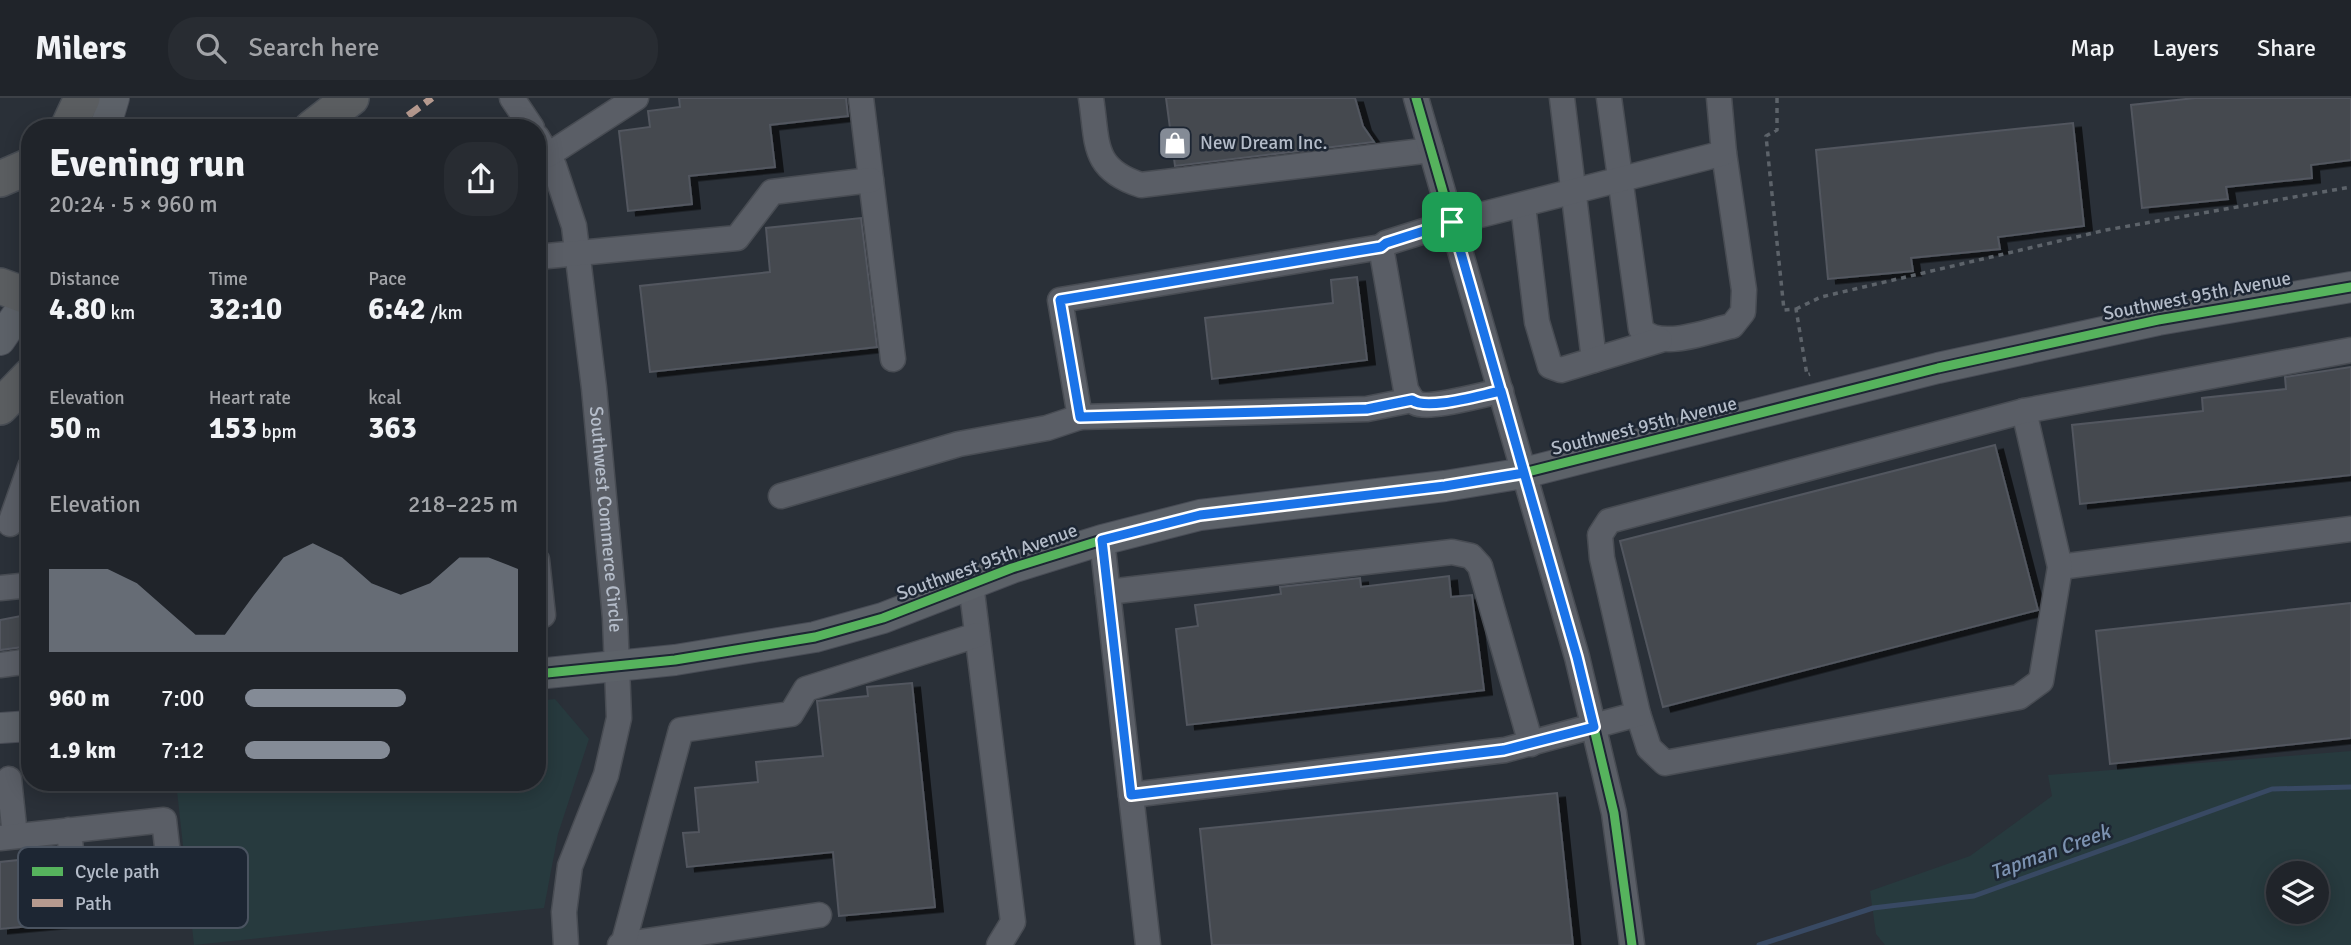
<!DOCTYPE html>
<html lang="en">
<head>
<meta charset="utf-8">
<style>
  body { margin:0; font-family:Signika,sans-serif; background:#282c32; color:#f1f3f6; height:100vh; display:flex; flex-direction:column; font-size:26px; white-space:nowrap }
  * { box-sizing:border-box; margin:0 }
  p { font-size:23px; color:#a2a4a8 }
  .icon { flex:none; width:38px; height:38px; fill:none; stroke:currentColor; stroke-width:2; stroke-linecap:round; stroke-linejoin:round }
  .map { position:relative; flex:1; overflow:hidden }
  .drawer { position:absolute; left:21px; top:21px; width:525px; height:672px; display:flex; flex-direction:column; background:#20242a; border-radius:28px; box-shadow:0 4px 18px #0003,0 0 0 2px #3d4147 }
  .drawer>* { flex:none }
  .buttons { position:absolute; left:2266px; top:763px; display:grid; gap:14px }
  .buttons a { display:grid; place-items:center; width:63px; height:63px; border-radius:50%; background:#20242a; box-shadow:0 4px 18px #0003,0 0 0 2px #3d4147; font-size:35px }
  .pin { position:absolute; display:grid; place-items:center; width:60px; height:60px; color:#fff; margin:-30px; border-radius:14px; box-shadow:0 4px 10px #0006 }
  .round { display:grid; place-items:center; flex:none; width:74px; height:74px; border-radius:28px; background:#282c32 }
  .summary { display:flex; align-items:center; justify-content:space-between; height:119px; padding:0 28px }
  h1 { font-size:38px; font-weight:700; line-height:52px }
  .metrics { display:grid; grid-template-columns:repeat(3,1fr); gap:10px; height:119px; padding:7px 28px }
  .metrics div { display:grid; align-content:center }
  .metrics b { font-size:30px; font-weight:700 }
  .metrics small { font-size:19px; font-weight:400 }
  .metrics p { font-size:19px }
  .chart { height:196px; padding:14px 28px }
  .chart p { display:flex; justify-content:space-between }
  .chart svg { width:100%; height:126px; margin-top:7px; fill:#848b96; opacity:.7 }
  ul { padding:0 28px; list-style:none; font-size:23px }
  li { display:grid; grid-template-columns:112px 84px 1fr; align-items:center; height:52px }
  li i { height:18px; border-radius:9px; background:#848b96 }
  header { display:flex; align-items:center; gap:42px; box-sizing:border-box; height:98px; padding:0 35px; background:#20242a; border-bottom:2px solid #3d4147 }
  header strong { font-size:33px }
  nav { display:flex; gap:38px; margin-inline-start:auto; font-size:24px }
  .search { width:490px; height:63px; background:#282c32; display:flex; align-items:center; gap:18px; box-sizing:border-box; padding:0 24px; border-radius:28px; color:#a2a4a8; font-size:26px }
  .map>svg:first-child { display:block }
</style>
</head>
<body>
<header>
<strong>Milers</strong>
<div class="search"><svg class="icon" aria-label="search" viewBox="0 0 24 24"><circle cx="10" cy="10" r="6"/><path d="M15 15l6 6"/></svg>Search here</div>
<nav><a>Map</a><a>Layers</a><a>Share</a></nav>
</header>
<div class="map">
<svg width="2351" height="847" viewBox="0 0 2351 847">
  <defs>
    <filter id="shadow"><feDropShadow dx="8" dy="4.5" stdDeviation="0" flood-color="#0009"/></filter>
  </defs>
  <rect width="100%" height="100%" fill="#2a3038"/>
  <path fill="#273a3e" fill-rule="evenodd" d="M 555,601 L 589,641 L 558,736 L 544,810 L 194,847 L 176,684 L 537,684 L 537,603 Z
    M 2351,653 L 2351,847 L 1885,847 L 1876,836 L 1870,793 L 1970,758 L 2052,698 L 2048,677 ZM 2278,775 L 2317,775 L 2317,814 L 2278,814 Z"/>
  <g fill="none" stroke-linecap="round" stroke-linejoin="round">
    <path stroke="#384963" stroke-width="5" d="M 1759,847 L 1873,810 L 1974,798 L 2272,691 L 2351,689"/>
  </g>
  <path fill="#444950" stroke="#52575f" stroke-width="2" filter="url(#shadow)" d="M 679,0 L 846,0 L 848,18 L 770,27 L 775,69 L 689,78 L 692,106 L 628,113 L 619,33 L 650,29 L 648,13 L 680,9 Z
    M 1166,0 L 1355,0 L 1363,28 L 1374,44 L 1175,68 Z
    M 2195,0 L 2351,0 L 2351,62 L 2311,67 L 2312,80 L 2226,89 L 2228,101 L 2142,110 L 2131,7 Z
    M 2073,25 L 2084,128 L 1998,139 L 2000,151 L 1911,160 L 1913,173 L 1828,181 L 1816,52 Z
    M 861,120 L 877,249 L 650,274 L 640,188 L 770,174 L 766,130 Z
    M 1357,179 L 1367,262 L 1212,281 L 1205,220 L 1333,205 L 1331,182 Z
    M 2351,269 L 2351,377 L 2080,406 L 2072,327 L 2203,313 L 2202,300 L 2286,291 L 2285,279 Z
    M 1995,347 L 2038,512 L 1663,609 L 1620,443 Z
    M 1449,478 L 1451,499 L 1472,497 L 1484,592 L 1187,627 L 1176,531 L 1198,528 L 1195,507 L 1281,496 L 1280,489 L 1360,480 L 1361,489 Z
    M 2351,505 L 2351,640 L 2110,666 L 2096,533 Z
    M 26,517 L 30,519 L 30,548 L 0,552 L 0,522 Z
    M 912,585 L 935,809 L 839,818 L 833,754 L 687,769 L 683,735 L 699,734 L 695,690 L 758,684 L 756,664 L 823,658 L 817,603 L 868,598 L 867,589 Z
    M 1557,695 L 1573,847 L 1212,847 L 1200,731 Z
    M 56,758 L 63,825 L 0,831 L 0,764 Z"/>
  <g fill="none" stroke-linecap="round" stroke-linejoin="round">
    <g stroke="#484c53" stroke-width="27">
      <g id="minor">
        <path d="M 512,0 L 532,30"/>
        <path d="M 861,0 L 893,261"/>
        <path d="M 1091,0 C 1098,45 1091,71 1141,87 L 1431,52"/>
        <path d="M 1416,0 L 1577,559 L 1614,715 L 1632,847"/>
        <path d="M 1562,0 L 1594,262"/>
        <path d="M 1609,0 L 1641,231 C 1659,253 1707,233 1732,228 L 1743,214 L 1744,192 L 1724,55"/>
        <path id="s1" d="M 537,39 L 554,68 L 574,128 L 594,290 L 615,520 L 619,620 L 606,677 L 570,768 L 564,814 L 566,847"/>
        <path d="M 548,57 L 636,0"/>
        <path d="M 1523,108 L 1537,224 L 1550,268 L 1561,272 L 1660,242"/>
        <path d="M 1381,149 L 1060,202 L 1080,319 L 1367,311 L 1412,302"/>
        <path d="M 537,159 L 737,140 L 772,94 L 871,82"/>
        <path d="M 1501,293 C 1484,296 1429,312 1416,305 C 1411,302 1409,296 1406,292 L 1381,149 L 1386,145 L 1453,124 L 1724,55 L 1719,0"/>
        <path d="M 781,398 L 959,346 L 1047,330 L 1080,319"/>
        <path d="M 10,426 L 30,369"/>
        <path d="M 1102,442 L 1148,847"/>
        <path d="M 537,462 L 543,517 L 537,517"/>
        <path d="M 2060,469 L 2351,431"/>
        <path d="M 971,486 L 1013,824 L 999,847"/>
        <path d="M 0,490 L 30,487"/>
        <path d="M 1108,494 L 1452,454 L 1471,458 L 1480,468 L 1531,646"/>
        <path d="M 0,567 L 30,563"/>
        <path d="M 1638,616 L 1649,650 L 1665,665 L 2019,599 L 2041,583 L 2060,469 L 2024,313"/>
        <path d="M 9,681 L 15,738"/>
        <path d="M 1131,697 L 1505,652 L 1638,616 L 1602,460 L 1600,437 L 1609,423 L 2024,313 L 2351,252"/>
        <path d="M 0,740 L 164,722 L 171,783 L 75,793 L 69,732"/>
        <path d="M 620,847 L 819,817"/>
        <path d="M 623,847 L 681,632 L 791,616 L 806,591 L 977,537"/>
      </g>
    </g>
    <g stroke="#484c55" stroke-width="32">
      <path id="major" d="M 105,30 L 114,0
        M 0,242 L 30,198
        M 537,576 L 675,562 L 815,539 L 883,520 L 1012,470 L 1102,442 L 1200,417 L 1445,388 L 1524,375 L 1938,270 L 2158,222 L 2351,189
        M 0,630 L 30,628"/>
    </g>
    <g stroke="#474c53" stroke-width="38">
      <path id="highway" d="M 68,30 L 82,0
        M 312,30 L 351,0
        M 0,81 L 30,68
        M 0,188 L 30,199
        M 0,309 L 30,278"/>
    </g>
    <path stroke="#5d636a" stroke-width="3.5" stroke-dasharray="5 5" stroke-linecap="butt" d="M 1777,0 L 1777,32 L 1766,38 L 1784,212 L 1796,211 L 1807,277 L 1810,276
      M 1796,211 L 1821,199 L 2106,132 L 2351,89"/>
    <use href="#minor" stroke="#5a5e66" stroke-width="24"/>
    <use href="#major" stroke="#5c6168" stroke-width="30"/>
    <use href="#highway" stroke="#5a5d60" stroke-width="35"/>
    <path stroke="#b69a8f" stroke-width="7" stroke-dasharray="14 7" stroke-linecap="butt" d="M 391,30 L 432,0"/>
    <g stroke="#1d2633" stroke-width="13">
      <path id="cycleway" d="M 1416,0 L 1577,559 L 1614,715 L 1632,847
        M 537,576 L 675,562 L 815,539 L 883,520 L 1012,470 L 1102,442 L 1200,417 L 1445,388 L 1524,375 L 1938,270 L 2158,222 L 2351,189"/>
    </g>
    <use href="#cycleway" stroke="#56b35d" stroke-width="9"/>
  </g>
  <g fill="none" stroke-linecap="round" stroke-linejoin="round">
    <g stroke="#fff" stroke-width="14">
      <path id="route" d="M 1452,124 L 1386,145 L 1381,149 L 1060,202 L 1080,319 L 1367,311 L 1412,302 C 1427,313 1480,297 1501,293 L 1524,375 L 1445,388 L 1200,417 L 1102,442 L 1131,697 L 1504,652 L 1594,629 L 1577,559 L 1452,124"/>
    </g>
    <use href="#route" stroke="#1a73e8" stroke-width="9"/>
  </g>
  <defs>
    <g id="shop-square" transform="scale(1.75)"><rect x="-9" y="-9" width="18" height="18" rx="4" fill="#848b96" stroke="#1d2633"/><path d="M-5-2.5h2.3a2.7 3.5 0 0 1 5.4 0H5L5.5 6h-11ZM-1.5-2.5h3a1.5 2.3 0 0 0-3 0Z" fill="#fff"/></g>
  </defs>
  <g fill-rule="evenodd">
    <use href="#shop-square" x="1175" y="45"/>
  </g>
  <g text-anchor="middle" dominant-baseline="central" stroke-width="5" stroke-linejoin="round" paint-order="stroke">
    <g font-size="19" fill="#b4bcc9" stroke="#1d2633" text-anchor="start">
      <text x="1200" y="45">New Dream Inc.</text>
    </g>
    <g font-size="19" fill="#b4bcc9" stroke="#1d2633">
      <text transform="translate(2197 198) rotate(-11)">Southwest 95th Avenue</text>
      <text transform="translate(1644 328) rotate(-14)">Southwest 95th Avenue</text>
      <text stroke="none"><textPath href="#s1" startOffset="392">Southwest Commerce Circle</textPath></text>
      <text transform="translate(987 464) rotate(-20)">Southwest 95th Avenue</text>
    </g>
    <g font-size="21" font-style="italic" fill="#7c92b1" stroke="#1d2633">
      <text transform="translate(2050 754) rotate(-20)">Tapman Creek</text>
    </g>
  </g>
  <rect x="18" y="749" width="230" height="81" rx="10" fill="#1d2633" stroke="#4a5360" stroke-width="2"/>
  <rect x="32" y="769" width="31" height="9" fill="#56b35d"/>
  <rect x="32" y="801" width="31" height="8" fill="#b69a8f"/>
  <g font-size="19" fill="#b4bcc9">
    <text x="75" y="780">Cycle path</text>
    <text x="75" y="812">Path</text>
  </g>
</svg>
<div class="buttons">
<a><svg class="icon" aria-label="layers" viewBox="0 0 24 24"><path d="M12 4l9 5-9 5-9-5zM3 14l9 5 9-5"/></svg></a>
</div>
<div class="pin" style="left:1452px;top:124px;background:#1e9e55"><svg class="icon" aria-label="arrive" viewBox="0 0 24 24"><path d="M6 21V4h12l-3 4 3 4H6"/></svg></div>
<section class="drawer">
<div class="summary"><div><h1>Evening run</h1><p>20:24 · 5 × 960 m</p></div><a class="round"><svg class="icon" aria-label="share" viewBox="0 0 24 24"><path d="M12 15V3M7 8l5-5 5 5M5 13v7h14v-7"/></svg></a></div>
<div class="metrics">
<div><p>Distance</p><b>4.80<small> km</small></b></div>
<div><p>Time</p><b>32:10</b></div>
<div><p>Pace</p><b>6:42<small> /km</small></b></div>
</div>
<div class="metrics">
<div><p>Elevation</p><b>50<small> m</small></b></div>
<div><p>Heart rate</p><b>153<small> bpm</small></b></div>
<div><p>kcal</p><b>363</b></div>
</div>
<div class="chart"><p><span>Elevation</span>218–225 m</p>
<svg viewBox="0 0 160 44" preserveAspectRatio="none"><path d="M0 44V15L10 15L20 15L30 20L40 29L50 38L60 38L70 24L80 11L90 6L100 11L110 20L120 24L130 20L140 11L150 11L160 15V44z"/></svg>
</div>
<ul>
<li><b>960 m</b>7:00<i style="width:59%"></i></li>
<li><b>1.9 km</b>7:12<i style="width:53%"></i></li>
</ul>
</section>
</div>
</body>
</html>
